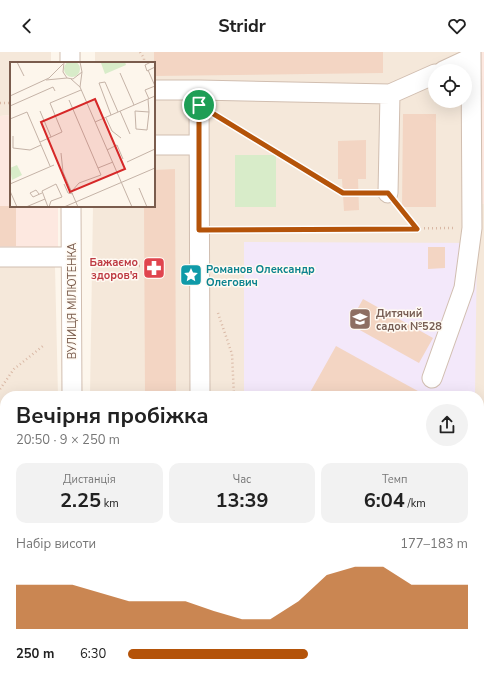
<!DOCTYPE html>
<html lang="uk">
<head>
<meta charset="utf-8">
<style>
  body { margin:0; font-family:"Nunito Sans",sans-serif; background:#f2f2f2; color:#222; height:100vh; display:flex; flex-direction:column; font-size:15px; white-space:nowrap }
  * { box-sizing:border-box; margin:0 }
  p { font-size:13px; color:#767676 }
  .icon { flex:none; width:22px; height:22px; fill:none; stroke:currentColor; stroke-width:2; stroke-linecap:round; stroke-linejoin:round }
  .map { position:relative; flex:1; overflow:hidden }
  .drawer { position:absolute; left:0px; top:339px; width:484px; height:286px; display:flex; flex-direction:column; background:#fff; border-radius:16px 16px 0 0; box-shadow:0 4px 16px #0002 }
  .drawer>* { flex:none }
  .buttons { position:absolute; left:428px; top:12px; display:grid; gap:8px }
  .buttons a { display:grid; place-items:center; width:44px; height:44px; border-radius:50%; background:#fff; box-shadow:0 4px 16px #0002; font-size:20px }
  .pin { position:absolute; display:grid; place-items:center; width:34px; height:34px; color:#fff; margin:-17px; border:2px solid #fff; border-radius:50%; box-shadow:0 1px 4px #0007 }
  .round { display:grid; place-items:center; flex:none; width:42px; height:42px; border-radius:21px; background:#f2f2f2 }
  .overview { display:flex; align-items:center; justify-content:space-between; height:68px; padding:0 16px }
  h1 { font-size:22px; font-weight:700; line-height:30px }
  .stats { display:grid; grid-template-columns:repeat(3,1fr); gap:6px; height:68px; padding:4px 16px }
  .stats div { display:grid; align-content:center; border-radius:10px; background:#f2f2f2; text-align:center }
  .stats b { font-size:20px; font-weight:700 }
  .stats small { font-size:11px; font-weight:400 }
  .stats p { font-size:11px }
  .chart { height:112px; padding:8px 16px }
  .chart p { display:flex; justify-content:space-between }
  .chart svg { width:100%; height:72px; margin-top:4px; fill:#b45309; opacity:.7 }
  ul { padding:0 16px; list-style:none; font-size:13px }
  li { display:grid; grid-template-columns:64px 48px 1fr; align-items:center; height:30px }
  li i { height:10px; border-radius:5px; background:#b45309 }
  header { display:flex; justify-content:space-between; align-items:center; height:52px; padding:0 16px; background:#fff; font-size:18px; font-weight:700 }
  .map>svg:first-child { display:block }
</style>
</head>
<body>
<header><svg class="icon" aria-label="back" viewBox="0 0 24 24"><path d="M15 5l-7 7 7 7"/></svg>Stridr<svg class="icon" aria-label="heart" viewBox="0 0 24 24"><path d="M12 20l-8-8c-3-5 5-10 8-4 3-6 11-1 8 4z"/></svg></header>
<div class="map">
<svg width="484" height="625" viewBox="0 0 484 625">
  <rect width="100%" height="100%" fill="#fdf6ec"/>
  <path fill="#f5e8da" d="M 0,0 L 51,0 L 51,11 L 11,11 L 11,63 L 0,64 Z
    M 95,0 L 465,0 L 435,19 L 435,49 L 465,49 L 466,152 L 484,152 L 484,625 L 86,625 L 86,620 L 479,620 L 479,344 L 90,344 L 93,154 L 154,154 L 154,11 L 95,11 Z
    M 0,214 L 55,215 L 58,344 L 5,344 L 5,620 L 64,620 L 64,625 L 0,625 Z"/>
  <path fill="#fde8e0" d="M 465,0 L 484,0 L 484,152 L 466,152 Z
    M 11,63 L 11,154 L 58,154 L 58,201 L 55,201 L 55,215 L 0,214 L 0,64 Z"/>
  <path fill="#f3e8fa" d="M 244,190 L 477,191 L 475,344 L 244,344 Z"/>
  <path fill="#d8ecc9" d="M 235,103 L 276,103 L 276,155 L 235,155 Z"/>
  <path fill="#f3d5c3" d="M 154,0 L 383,0 L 383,21 L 154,24 Z
    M 403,62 L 436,62 L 436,155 L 402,155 Z
    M 366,88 L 366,127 L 358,127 L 359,158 L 344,159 L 342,127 L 338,127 L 338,89 Z
    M 175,117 L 176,344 L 145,344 L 144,154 L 154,154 L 154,118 Z
    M 0,154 L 16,154 L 16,194 L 0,194 Z
    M 428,195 L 445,195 L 445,216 L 428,217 Z
    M 363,247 L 433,286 L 419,311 L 349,272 Z
    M 336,294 L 374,315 L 427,344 L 308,344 Z"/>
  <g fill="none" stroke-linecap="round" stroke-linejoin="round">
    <g stroke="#d1beb0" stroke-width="21">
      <path id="minor" d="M 70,0 L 70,11
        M 443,19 L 471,6
        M 154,38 L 199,38
        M 154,93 L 199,93
        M 388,141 L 390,42
        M 71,154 L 72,344
        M 0,205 L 71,205
        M 432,326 L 464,236 L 472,176 L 471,0
        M 200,344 L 199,38 L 390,42 L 435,22
        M 0,451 L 5,451
        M 479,476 L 484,476
        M 74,620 L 74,625
        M 201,620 L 201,625
        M 357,620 L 357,625
        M 454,625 L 454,620"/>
    </g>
    <path stroke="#d9b8a5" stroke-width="2.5" stroke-dasharray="1 3" stroke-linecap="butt" d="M 140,0 L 144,6 L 144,11
      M 0,51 L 11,51
      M 215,63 L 343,141 L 372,141
      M 397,153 L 417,177
      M 216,178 L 455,176
      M 107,214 L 144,214
      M 218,261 L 232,302 L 234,344
      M 0,337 L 14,317 L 43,294
      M 479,446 L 484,431"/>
    <use href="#minor" stroke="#fff" stroke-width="19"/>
  </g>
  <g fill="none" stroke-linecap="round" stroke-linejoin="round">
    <g stroke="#fff" stroke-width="8">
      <path id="route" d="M 199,53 L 343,141 L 388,141 L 417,177 L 199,178 Z"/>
    </g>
    <use href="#route" stroke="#b45309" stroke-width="5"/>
  </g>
  <defs>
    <g id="pharmacy-square" transform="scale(1.15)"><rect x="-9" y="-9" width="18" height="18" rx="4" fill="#e0444e" stroke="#fffaf3"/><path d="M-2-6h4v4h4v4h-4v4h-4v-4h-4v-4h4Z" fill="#fff"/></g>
    <g id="sight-square" transform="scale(1.15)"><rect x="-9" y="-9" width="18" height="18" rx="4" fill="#0f9aa8" stroke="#fffaf3"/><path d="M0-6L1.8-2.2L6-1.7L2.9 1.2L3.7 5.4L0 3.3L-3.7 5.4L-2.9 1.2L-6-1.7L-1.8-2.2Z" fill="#fff"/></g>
    <g id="school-square" transform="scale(1.15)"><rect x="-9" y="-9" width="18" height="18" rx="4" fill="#8d6e63" stroke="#fffaf3"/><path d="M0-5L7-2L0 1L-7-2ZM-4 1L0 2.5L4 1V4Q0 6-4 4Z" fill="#fff"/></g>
  </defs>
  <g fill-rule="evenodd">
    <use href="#pharmacy-square" x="154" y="216"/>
    <use href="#sight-square" x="191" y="223"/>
    <use href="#school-square" x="360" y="267"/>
  </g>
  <g text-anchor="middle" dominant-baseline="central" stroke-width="3" stroke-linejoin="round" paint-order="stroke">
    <g font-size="11" font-weight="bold" fill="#be3a42" stroke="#fffaf3" text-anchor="end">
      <text x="138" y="210">Бажаємо<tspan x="138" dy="13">здоров'я</tspan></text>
    </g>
    <g font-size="11" font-weight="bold" fill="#0d838f" stroke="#fffaf3" text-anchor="start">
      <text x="206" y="217">Романов Олександр<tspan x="206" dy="13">Олегович</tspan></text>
    </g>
    <g font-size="11" fill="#7a5c4d" stroke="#fffaf3">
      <text transform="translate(72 249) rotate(-90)">ВУЛИЦЯ МІЛЮТЕНКА</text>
    </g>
    <g font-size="11" font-weight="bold" fill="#785e54" stroke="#fffaf3" text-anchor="start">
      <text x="376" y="261">Дитячий<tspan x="376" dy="13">садок №528</tspan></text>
    </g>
  </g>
  <g transform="translate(10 10)">
    <rect width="145" height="145" fill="#fdf6ec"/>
    <path d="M54 7a8 8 0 1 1 16 0a8 8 0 1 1-16 0ZM 94,0 L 115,0 L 116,3 L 95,12 L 91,1 ZM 7,103 L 12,113 L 2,118 L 0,106 Z" fill="#d8ecc9"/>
    <path fill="none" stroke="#c5b3a7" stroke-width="1" d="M 7,0 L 14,14M 54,0 L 53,10 L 57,16 L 63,17 L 72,10 L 70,0M 141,0 L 135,3 L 137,9 L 145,5M 138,8 L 145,24 L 135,28 L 139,37M 72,10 L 70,25 L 122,145M 110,11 L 124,43M 61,17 L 70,25M 36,18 L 57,16M 0,34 L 39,16 L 53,2M 138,37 L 139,50M 59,38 L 91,113 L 69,121 L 62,129M 0,44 L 43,25 L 45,29M 30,49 L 41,75M 110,49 L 120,72M 125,49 L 139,50 L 137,68 L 126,67 ZM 101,53 L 89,21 L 95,20 L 108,50M 96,56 L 102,69 L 111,76M 0,57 L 17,50 L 40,104M 85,60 L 145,34M 3,74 L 3,86 L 20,88 L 31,83M 30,80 L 52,70 L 40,41 L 71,28M 97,88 L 107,83 L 113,97M 51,91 L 53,110 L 68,145M 117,100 L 145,87M 88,106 L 103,100M 0,122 L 44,103M 54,122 L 58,131 L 63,132M 129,126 L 137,145M 0,129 L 7,145M 29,132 L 26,128 L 20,131 L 23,135 L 32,131M 16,145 L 35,137M 38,145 L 32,129 L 46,122 L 52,135 L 41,139 L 39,145M 54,145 L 145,106"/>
    <path fill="#d62828" fill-opacity="0.15" stroke="#d62828" stroke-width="2" d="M 85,37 L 115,107 L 60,130 L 31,60 Z"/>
    <rect width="145" height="145" fill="none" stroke="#7a5c4d" stroke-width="2"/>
  </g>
</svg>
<div class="buttons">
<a><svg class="icon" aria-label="locate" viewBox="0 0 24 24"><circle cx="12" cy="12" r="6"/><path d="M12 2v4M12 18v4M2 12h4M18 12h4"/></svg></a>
</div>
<div class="pin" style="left:199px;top:53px;background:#1e9e55"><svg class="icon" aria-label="arrive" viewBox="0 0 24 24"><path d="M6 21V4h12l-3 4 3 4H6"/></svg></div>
<section class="drawer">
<div class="overview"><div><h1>Вечірня пробіжка</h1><p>20:50 · 9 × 250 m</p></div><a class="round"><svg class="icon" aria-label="share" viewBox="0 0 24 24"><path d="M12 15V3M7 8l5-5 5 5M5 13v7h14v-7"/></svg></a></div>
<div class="stats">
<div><p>Дистанція</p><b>2.25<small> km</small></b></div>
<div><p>Час</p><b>13:39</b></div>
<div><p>Темп</p><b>6:04<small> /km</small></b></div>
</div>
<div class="chart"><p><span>Набір висоти</span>177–183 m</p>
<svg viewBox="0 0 160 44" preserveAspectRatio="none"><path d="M0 44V17L10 17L20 17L30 22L40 27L50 27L60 27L70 33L80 38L90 38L100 27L110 11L120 6L130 6L140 17L150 17L160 17V44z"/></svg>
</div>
<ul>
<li><b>250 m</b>6:30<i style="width:53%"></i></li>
</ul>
</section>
</div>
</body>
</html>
